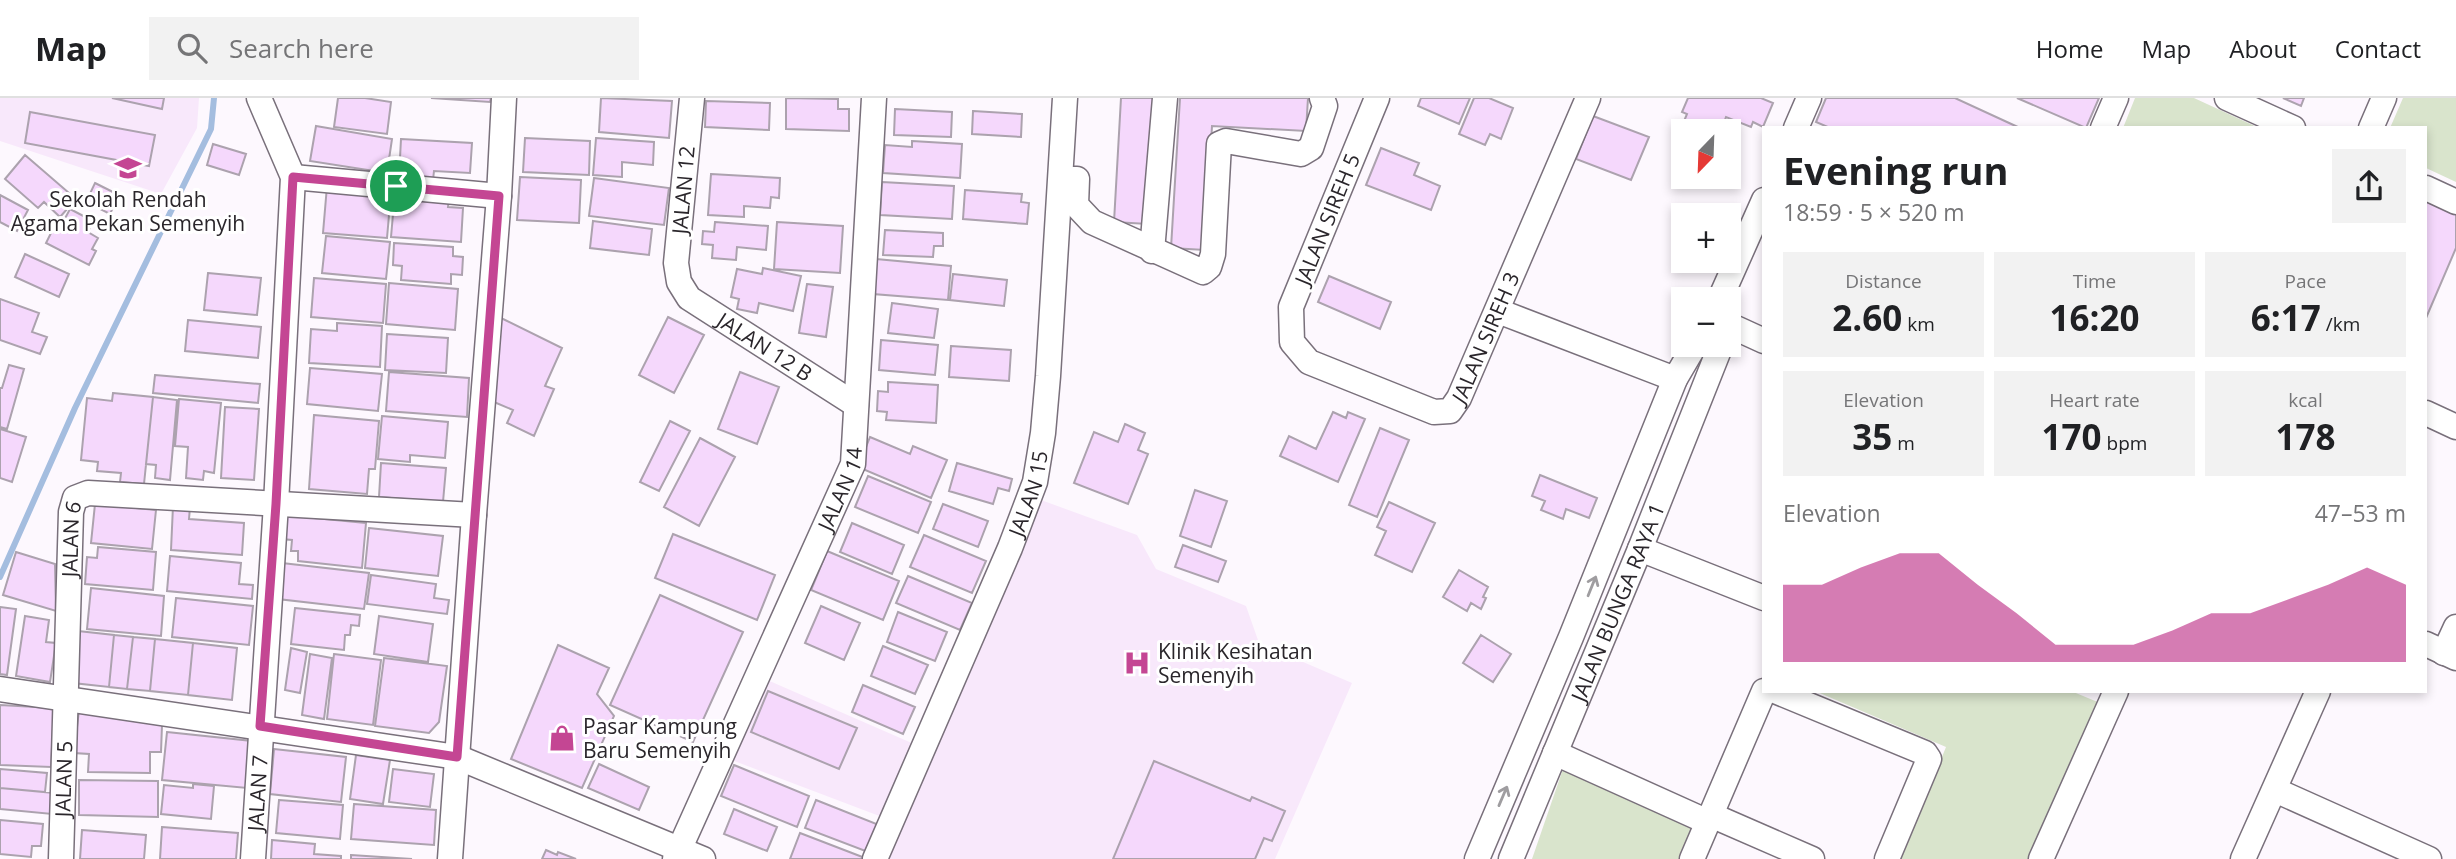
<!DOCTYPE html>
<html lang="en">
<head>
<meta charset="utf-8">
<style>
  body { margin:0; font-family:"Open Sans",sans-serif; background:#f2f2f2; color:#202124; height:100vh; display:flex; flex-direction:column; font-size:26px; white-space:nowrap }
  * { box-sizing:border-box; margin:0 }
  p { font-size:23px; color:#757577 }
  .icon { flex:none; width:38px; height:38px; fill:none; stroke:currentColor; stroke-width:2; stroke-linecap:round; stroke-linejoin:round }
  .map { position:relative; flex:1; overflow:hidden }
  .side { position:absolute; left:1762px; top:28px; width:665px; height:567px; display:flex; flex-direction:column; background:#fff; border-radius:0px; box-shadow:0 4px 10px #0003 }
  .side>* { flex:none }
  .needle { width:46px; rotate:203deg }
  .tools { position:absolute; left:1671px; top:21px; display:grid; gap:14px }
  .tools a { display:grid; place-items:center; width:70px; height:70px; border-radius:0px; background:#fff; box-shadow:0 4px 10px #0003; font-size:35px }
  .pin { position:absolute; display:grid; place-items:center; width:60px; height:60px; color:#fff; margin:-30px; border:4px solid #fff; border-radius:50%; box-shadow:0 2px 7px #0007 }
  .round { display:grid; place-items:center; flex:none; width:74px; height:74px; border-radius:0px; background:#f2f2f2 }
  .summary { display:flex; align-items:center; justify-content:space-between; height:119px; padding:0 21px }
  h1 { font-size:38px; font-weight:700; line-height:52px }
  .stats { display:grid; grid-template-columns:repeat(3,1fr); gap:10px; height:119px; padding:7px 21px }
  .stats div { display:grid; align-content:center; border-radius:0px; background:#f2f2f2; text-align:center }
  .stats b { font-size:35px; font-weight:700 }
  .stats small { font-size:19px; font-weight:400 }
  .stats p { font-size:19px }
  .chart { height:196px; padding:14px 21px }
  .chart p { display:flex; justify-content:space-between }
  .chart svg { width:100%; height:126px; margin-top:7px; fill:#c44693; opacity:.7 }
  header { display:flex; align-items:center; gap:42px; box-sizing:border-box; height:98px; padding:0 35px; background:#fff; border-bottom:2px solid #e0e0e0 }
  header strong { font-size:33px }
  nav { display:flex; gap:38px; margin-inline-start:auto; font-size:24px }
  .search { width:490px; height:63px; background:#f2f2f2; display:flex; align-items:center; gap:18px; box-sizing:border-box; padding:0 24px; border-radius:0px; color:#757577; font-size:26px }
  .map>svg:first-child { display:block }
</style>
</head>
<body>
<header>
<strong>Map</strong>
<div class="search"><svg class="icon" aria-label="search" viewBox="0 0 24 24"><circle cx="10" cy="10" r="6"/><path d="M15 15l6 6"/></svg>Search here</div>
<nav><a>Home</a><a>Map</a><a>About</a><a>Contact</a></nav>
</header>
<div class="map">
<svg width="2456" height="761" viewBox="0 0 2456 761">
  <rect width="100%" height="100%" fill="#fdf8fe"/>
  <path fill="#f8e8fb" d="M 0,0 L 199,0 L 197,30 L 161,96 L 0,43 Z
    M 1041,402 L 1137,437 L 1156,471 L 1246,508 L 1259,545 L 1352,585 L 1275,761 L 885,761 Z
    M 765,581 L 914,646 L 882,719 L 729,661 Z"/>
  <path fill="#d9e4cc" d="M 2135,0 L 2194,0 L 2259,30 L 2123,30 Z
    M 2403,0 L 2456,0 L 2456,84 L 2426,70 L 2426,30 L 2390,30 Z
    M 1815,593 L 2071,593 L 2100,605 L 2029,761 L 1901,761 L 1946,649 Z
    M 1563,671 L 1695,729 L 1680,761 L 1532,761 Z"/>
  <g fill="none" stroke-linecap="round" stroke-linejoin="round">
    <path stroke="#a4bddf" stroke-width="6" d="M 0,479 L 75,310 L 211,31 L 214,0"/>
  </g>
  <path fill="#f5d8fc" stroke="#aca2ae" stroke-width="2" d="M 112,0 L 164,0 L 162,11 Z
    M 338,0 L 365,0 L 391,4 L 387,36 L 334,29 Z
    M 431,0 L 491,0 L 490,4 Z
    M 601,0 L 672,3 L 669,40 L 599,34 Z
    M 786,0 L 838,1 L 838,11 L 849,11 L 849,33 L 786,31 Z
    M 1121,0 L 1155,0 L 1148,126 L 1114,124 Z
    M 1180,0 L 1308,0 L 1306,33 L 1212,28 L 1205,152 L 1171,150 Z
    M 1421,0 L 1470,0 L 1459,26 L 1418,8 Z
    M 1474,0 L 1489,0 L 1513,10 L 1501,41 L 1490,36 L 1485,47 L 1459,36 Z
    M 1688,0 L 1761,0 L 1773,5 L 1763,29 L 1753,24 L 1751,29 L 1726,19 L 1721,33 L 1684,33 L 1684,48 L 1675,45 L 1687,16 L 1682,14 Z
    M 1826,0 L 1955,0 L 2020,30 L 1830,30 L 1816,24 Z
    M 2017,0 L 2099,0 L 2086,30 Z
    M 2283,0 L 2304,0 L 2301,8 Z
    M 706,3 L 770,5 L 769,32 L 705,29 Z
    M 895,11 L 952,14 L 951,39 L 894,37 Z
    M 973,13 L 1022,16 L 1021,39 L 972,36 Z
    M 30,14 L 155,37 L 149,68 L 25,45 Z
    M 1593,18 L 1649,39 L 1631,82 L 1576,61 Z
    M 316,28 L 392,41 L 387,75 L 310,63 Z
    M 525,40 L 590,43 L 589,77 L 523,74 Z
    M 596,40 L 654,44 L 653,67 L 622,64 L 622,79 L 593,77 Z
    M 401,41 L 472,45 L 470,75 L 434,73 L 433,82 L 399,79 Z
    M 912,43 L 962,46 L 960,80 L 883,75 L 885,47 L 912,49 Z
    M 213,46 L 246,56 L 239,77 L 207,67 Z
    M 1381,50 L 1419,65 L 1414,77 L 1440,88 L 1431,112 L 1366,87 Z
    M 25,57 L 76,101 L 60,119 L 44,104 L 38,110 L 5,81 Z
    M 711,76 L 780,80 L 779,100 L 771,99 L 770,110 L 744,108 L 744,119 L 708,117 Z
    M 520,79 L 581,82 L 579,125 L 517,122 Z
    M 594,80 L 669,90 L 664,127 L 589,118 Z
    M 882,84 L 954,88 L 952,121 L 880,117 Z
    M 95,85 L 119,97 L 110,116 L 86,104 Z
    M 327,88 L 391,94 L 387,140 L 323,135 Z
    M 965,92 L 1022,96 L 1021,104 L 1029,105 L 1027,126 L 963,121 Z
    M 0,97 L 28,112 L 17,133 L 0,124 Z
    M 409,97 L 449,100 L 448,109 L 463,110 L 461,144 L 391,139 L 394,105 L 408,106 Z
    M 2426,101 L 2456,115 L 2456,150 L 2426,220 Z
    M 70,111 L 93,123 L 88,134 L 98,140 L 92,151 L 96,153 L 89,167 L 46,145 L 57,123 L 62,126 Z
    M 593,123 L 652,131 L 649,157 L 590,150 Z
    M 715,124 L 768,128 L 766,152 L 737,149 L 736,162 L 712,160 L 713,147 L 702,146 L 703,133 L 714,134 Z
    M 777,124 L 843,128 L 840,175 L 774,171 Z
    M 885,132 L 943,135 L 943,148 L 934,148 L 933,159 L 883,157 Z
    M 326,138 L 390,144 L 386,181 L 322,175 Z
    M 394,145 L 453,149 L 453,158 L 463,159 L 462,177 L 451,176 L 451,186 L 401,182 L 402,168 L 393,167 Z
    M 25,156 L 69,176 L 59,199 L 15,179 Z
    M 876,161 L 951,168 L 948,202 L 873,196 Z
    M 763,170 L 801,178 L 793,213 L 759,205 L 757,215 L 737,211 L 739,201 L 731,199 L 737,171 L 762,176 Z
    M 208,175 L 261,180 L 257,217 L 204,212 Z
    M 953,176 L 1007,182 L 1004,208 L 950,202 Z
    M 1329,178 L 1391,204 L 1380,231 L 1318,204 Z
    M 314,180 L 386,186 L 383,225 L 311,219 Z
    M 389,185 L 458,191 L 455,232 L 386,226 Z
    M 807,186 L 833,189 L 826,239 L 799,235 Z
    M 0,201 L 39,215 L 32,234 L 47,239 L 40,256 L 0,242 Z
    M 892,205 L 938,211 L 934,240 L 888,235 Z
    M 499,219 L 562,250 L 545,288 L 554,291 L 534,338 L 507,325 L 513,312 L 494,304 Z
    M 668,219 L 704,237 L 674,295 L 639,277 Z
    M 188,222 L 261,229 L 258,260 L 185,253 Z
    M 337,225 L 382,228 L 380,269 L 309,265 L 311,231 L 337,233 Z
    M 387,236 L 448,240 L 446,275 L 385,272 Z
    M 881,242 L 938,247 L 935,277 L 879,272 Z
    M 951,248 L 1011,252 L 1009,283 L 949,279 Z
    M 9,267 L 24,271 L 7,331 L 0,329 L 0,290 L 2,290 Z
    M 310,270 L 382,276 L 378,313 L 307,306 Z
    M 389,274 L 469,280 L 467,319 L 386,313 Z
    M 740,274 L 779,289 L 757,346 L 718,331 Z
    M 155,277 L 260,286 L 258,305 L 153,295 Z
    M 888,284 L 938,287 L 936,325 L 886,322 L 887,314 L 877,313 L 878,293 L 888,294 Z
    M 113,295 L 153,299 L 144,386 L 120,384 L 121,375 L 97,373 L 98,364 L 81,362 L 87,300 L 112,303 Z
    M 153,299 L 177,302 L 170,382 L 155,380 L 156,367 L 146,366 Z
    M 179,301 L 221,305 L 214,375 L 204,373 L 203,382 L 186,380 L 188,349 L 175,348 Z
    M 225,309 L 259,311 L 254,382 L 221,380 Z
    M 1333,314 L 1346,320 L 1348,314 L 1365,321 L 1338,384 L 1280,358 L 1289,338 L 1316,351 Z
    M 314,317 L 379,323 L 375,371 L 369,371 L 367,396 L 309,391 Z
    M 382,318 L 448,324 L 445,360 L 410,357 L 410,364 L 378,361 Z
    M 670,323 L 690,333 L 659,393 L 640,384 Z
    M 1125,326 L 1145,335 L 1138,352 L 1148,356 L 1128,406 L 1074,385 L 1094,334 L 1118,344 Z
    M 1380,330 L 1409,342 L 1377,419 L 1349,407 Z
    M 0,331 L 26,339 L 12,384 L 0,380 Z
    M 870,339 L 910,356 L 913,348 L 947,362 L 931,400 L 858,369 Z
    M 700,340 L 735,359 L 699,428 L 664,409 Z
    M 381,365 L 446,370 L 443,404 L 379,399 Z
    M 957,365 L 1012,381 L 1009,393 L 998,390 L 993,406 L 949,393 Z
    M 1540,377 L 1597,400 L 1589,420 L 1566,411 L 1563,421 L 1541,412 L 1545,403 L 1532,398 Z
    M 868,378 L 931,404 L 918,435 L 855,409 Z
    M 1195,392 L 1227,403 L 1211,449 L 1180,438 Z
    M 1389,404 L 1435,425 L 1412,474 L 1375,457 L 1386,433 L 1377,429 Z
    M 95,406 L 156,412 L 152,451 L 91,445 Z
    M 943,406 L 988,423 L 978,449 L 933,431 Z
    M 173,408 L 190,409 L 189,421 L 244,425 L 242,457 L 171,452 Z
    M 283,417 L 366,425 L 362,470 L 298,463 L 298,453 L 291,453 L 292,442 L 281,441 Z
    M 852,425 L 904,447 L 892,476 L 840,454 Z
    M 369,430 L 443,438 L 438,478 L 365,470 Z
    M 673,436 L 775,477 L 757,522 L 655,480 Z
    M 924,437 L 986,463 L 972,495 L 910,469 Z
    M 1183,447 L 1226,463 L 1218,484 L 1175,469 Z
    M 98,449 L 156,454 L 153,492 L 85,486 L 87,459 L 97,460 Z
    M 827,453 L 899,483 L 883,522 L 811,492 Z
    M 16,454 L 55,466 L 56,513 L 3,497 Z
    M 170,458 L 241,465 L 239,486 L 253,487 L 252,501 L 167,493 Z
    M 282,465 L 369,475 L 364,511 L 278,501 Z
    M 1459,472 L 1488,489 L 1483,499 L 1486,500 L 1481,511 L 1471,505 L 1467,513 L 1443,499 Z
    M 371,477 L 436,486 L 434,500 L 449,502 L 447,516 L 367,506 Z
    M 908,478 L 972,505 L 960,532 L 896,505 Z
    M 91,490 L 164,498 L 161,538 L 87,531 Z
    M 660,497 L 743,534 L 693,644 L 610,607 Z
    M 176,500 L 253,508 L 249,547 L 172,539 Z
    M 821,508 L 860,525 L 844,562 L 805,545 Z
    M 0,509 L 16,511 L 7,577 L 0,576 Z
    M 295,510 L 360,517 L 359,528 L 351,527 L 350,537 L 345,537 L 344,552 L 291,546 Z
    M 898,514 L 947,534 L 935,563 L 887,544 Z
    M 25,518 L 49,522 L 46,544 L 56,545 L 50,584 L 16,578 Z
    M 379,518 L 433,526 L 428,564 L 374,556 Z
    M 78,533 L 114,537 L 109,589 L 73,585 Z
    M 114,537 L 133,539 L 127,591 L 109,589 Z
    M 1481,537 L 1511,556 L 1493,584 L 1463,565 Z
    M 133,539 L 155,541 L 150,593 L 127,591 Z
    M 155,541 L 193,545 L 188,597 L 150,593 Z
    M 193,545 L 237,550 L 232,602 L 188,597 Z
    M 558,547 L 609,570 L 597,596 L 614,618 L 582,690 L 511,661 Z
    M 883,548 L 928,567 L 915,596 L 871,578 Z
    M 291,550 L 307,554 L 300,595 L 285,592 Z
    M 310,556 L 332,560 L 324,621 L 302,617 Z
    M 334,556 L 381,562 L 373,627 L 327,621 Z
    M 384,560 L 447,568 L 439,624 L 429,635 L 375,628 Z
    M 863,587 L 915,609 L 903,636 L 852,614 Z
    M 768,593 L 857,630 L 839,671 L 751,634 Z
    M 0,607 L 54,610 L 51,669 L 0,667 Z
    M 79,612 L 162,627 L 161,654 L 150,654 L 150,675 L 88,674 L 89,656 L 74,655 Z
    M 167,634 L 252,643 L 247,690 L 162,682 Z
    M 274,651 L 346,659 L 341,704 L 270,696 Z
    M 356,657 L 390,662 L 383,706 L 350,701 Z
    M 1154,663 L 1250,703 L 1252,699 L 1285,713 L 1272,743 L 1264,740 L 1255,761 L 1113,761 Z
    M 599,666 L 649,689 L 639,712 L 588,690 Z
    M 734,667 L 809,698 L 797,729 L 721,698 Z
    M 0,671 L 47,675 L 45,694 L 0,690 Z
    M 393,671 L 434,676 L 430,709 L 389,704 Z
    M 79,682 L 158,683 L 158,719 L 79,717 Z
    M 193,686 L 214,688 L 211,721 L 161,716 L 164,687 L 193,690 Z
    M 0,690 L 54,695 L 52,716 L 0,711 Z
    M 279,702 L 343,707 L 340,741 L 276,735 Z
    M 816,702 L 879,727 L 868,754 L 805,730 Z
    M 354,706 L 436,712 L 434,747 L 351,741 Z
    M 734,711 L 777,729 L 767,753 L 724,736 Z
    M 0,722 L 43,726 L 41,748 L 32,748 L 31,759 L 0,756 Z
    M 162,729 L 238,735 L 236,761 L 160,761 Z
    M 82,732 L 146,737 L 144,761 L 80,761 Z
    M 800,735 L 865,760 L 865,761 L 790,761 Z
    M 272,742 L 315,746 L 314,756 L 341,758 L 341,761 L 271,761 Z
    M 546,752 L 557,757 L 558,754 L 576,761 L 542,761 Z
    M 351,757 L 412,761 L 351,761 Z"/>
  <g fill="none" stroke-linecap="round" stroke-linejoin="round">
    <g stroke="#79707b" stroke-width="27">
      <g id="minor">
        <path id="s1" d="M 692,0 L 676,165 L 679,184 L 689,200 L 856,307"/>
        <path id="s2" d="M 1377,0 L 1291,209 L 1292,244 L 1309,264 L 1434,314 L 1450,313 L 1459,300 L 1588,0"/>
        <path d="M 2227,0 L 2293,30"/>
        <path d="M 1796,30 L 1809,0"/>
        <path d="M 2103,30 L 2116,0"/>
        <path d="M 2371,30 L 2384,0"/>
        <path d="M 293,79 L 499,98"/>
        <path d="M 1071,81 L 1077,81 L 1076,107 L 1092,124 L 1203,174 L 1209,169 L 1213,156 L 1219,46 L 1226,43 L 1301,56 L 1311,50 L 1325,8 L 1322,0"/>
        <path d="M 2426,90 L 2456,104"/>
        <path d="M 1152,153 L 1165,0"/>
        <path d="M 1720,201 L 1764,102"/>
        <path d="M 1498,213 L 1675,281"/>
        <path d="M 1729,227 L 1764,243"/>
        <path d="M 2426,315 L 2456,329"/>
        <path d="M 1640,451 L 1764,500"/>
        <path d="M 2426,546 L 2456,560"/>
        <path d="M 2444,555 L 2456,529"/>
        <path d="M 0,591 L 457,659 L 703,761"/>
        <path d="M 1775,593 L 1925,655 L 1929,661 L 1887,761"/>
        <path d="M 1555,655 L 1708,724"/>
        <path d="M 2275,692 L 2429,761"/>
        <path d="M 1711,717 L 1812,761"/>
        <path id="s3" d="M 61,761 L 71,414 L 75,400 L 88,395 L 474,417"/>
        <path id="s4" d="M 253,761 L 276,406 L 293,79 L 259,0"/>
        <path d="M 450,761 L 474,417 L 499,98 L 504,0"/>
        <path id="s5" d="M 675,761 L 853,366 L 874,0"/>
        <path id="s6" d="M 875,761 L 1010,450 L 1035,384 L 1043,335 L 1048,278 L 1065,0"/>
        <path d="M 1477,761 L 1571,539 L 1675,281 L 1695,247"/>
        <path id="s7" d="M 1511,761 L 1640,451 L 1721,247"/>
        <path d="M 1692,761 L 1764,593"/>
        <path d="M 2041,761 L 2116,593"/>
        <path d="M 2243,761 L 2318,593"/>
      </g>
    </g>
    <use href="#minor" stroke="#fff" stroke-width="24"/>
  </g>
  <defs><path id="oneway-shaft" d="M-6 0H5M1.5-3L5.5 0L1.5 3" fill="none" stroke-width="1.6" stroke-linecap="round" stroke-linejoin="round" transform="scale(1.75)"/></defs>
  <g stroke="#9f9da0">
    <use href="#oneway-shaft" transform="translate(1592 488) rotate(-68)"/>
    <use href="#oneway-shaft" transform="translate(1503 698) rotate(-67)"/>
  </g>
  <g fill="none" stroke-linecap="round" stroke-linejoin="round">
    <g stroke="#fff" stroke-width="14">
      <path id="route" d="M 293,79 L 499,98 L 457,659 L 260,628 L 276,406 Z"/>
    </g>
    <use href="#route" stroke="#c44693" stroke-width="9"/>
  </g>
  <defs>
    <g id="school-bare" transform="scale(2.1)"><path d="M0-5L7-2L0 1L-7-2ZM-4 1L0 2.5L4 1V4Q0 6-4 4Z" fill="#c44693" stroke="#fff" stroke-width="2.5" paint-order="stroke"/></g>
    <g id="hospital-bare" transform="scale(2.1)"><path d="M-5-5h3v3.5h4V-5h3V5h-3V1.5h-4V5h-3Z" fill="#c44693" stroke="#fff" stroke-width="2.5" paint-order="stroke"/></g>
    <g id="shop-bare" transform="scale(2.1)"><path d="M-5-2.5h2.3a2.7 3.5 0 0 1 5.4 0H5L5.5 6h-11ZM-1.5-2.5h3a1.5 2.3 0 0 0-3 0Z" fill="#c44693" stroke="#fff" stroke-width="2.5" paint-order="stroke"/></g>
  </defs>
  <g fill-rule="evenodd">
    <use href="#school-bare" x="128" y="70"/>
    <use href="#hospital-bare" x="1137" y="565"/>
    <use href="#shop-bare" x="562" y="640"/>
  </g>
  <g text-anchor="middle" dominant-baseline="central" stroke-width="6" stroke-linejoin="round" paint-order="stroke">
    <g font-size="21" fill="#2a262b" stroke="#fff">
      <text transform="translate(683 92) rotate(-85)">JALAN 12</text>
      <text transform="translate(1327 121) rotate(-68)">JALAN SIREH 5</text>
      <text stroke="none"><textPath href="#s2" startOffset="520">JALAN SIREH 3</textPath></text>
      <text stroke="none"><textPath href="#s1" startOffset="294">JALAN 12 B</textPath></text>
      <text stroke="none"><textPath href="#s5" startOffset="406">JALAN 14</textPath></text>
      <text stroke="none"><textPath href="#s6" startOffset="397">JALAN 15</textPath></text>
      <text stroke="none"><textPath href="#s3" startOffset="320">JALAN 6</textPath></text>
      <text stroke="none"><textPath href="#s7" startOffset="278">JALAN BUNGA RAYA 1</textPath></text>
      <text stroke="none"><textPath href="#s3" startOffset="80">JALAN 5</textPath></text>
      <text stroke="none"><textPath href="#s4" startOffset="66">JALAN 7</textPath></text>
    </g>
    <g font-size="21" fill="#2a262b" stroke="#fff" text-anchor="start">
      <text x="128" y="101" text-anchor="middle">Sekolah Rendah<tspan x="128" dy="24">Agama Pekan Semenyih</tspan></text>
      <text x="1158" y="553">Klinik Kesihatan<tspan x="1158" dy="24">Semenyih</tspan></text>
      <text x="583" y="628">Pasar Kampung<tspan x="583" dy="24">Baru Semenyih</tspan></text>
    </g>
  </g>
</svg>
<div class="tools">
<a><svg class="needle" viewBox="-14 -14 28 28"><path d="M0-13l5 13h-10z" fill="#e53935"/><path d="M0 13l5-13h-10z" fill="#757577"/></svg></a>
<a>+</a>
<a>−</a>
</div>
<div class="pin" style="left:396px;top:88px;background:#1e9e55"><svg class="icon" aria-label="arrive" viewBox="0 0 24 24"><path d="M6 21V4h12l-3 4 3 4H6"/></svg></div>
<section class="side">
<div class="summary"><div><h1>Evening run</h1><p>18:59 · 5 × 520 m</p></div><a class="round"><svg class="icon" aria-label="share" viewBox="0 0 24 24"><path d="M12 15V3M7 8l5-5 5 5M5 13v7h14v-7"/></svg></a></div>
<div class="stats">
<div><p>Distance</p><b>2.60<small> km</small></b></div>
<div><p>Time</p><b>16:20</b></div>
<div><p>Pace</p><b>6:17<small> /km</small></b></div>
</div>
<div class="stats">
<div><p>Elevation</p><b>35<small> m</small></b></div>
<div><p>Heart rate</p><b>170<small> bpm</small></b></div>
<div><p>kcal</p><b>178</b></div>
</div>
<div class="chart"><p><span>Elevation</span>47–53 m</p>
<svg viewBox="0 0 160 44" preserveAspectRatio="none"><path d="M0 44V17L10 17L20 11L30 6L40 6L50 17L60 27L70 38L80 38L90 38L100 33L110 27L120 27L130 22L140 17L150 11L160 17V44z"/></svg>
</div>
</section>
</div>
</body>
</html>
